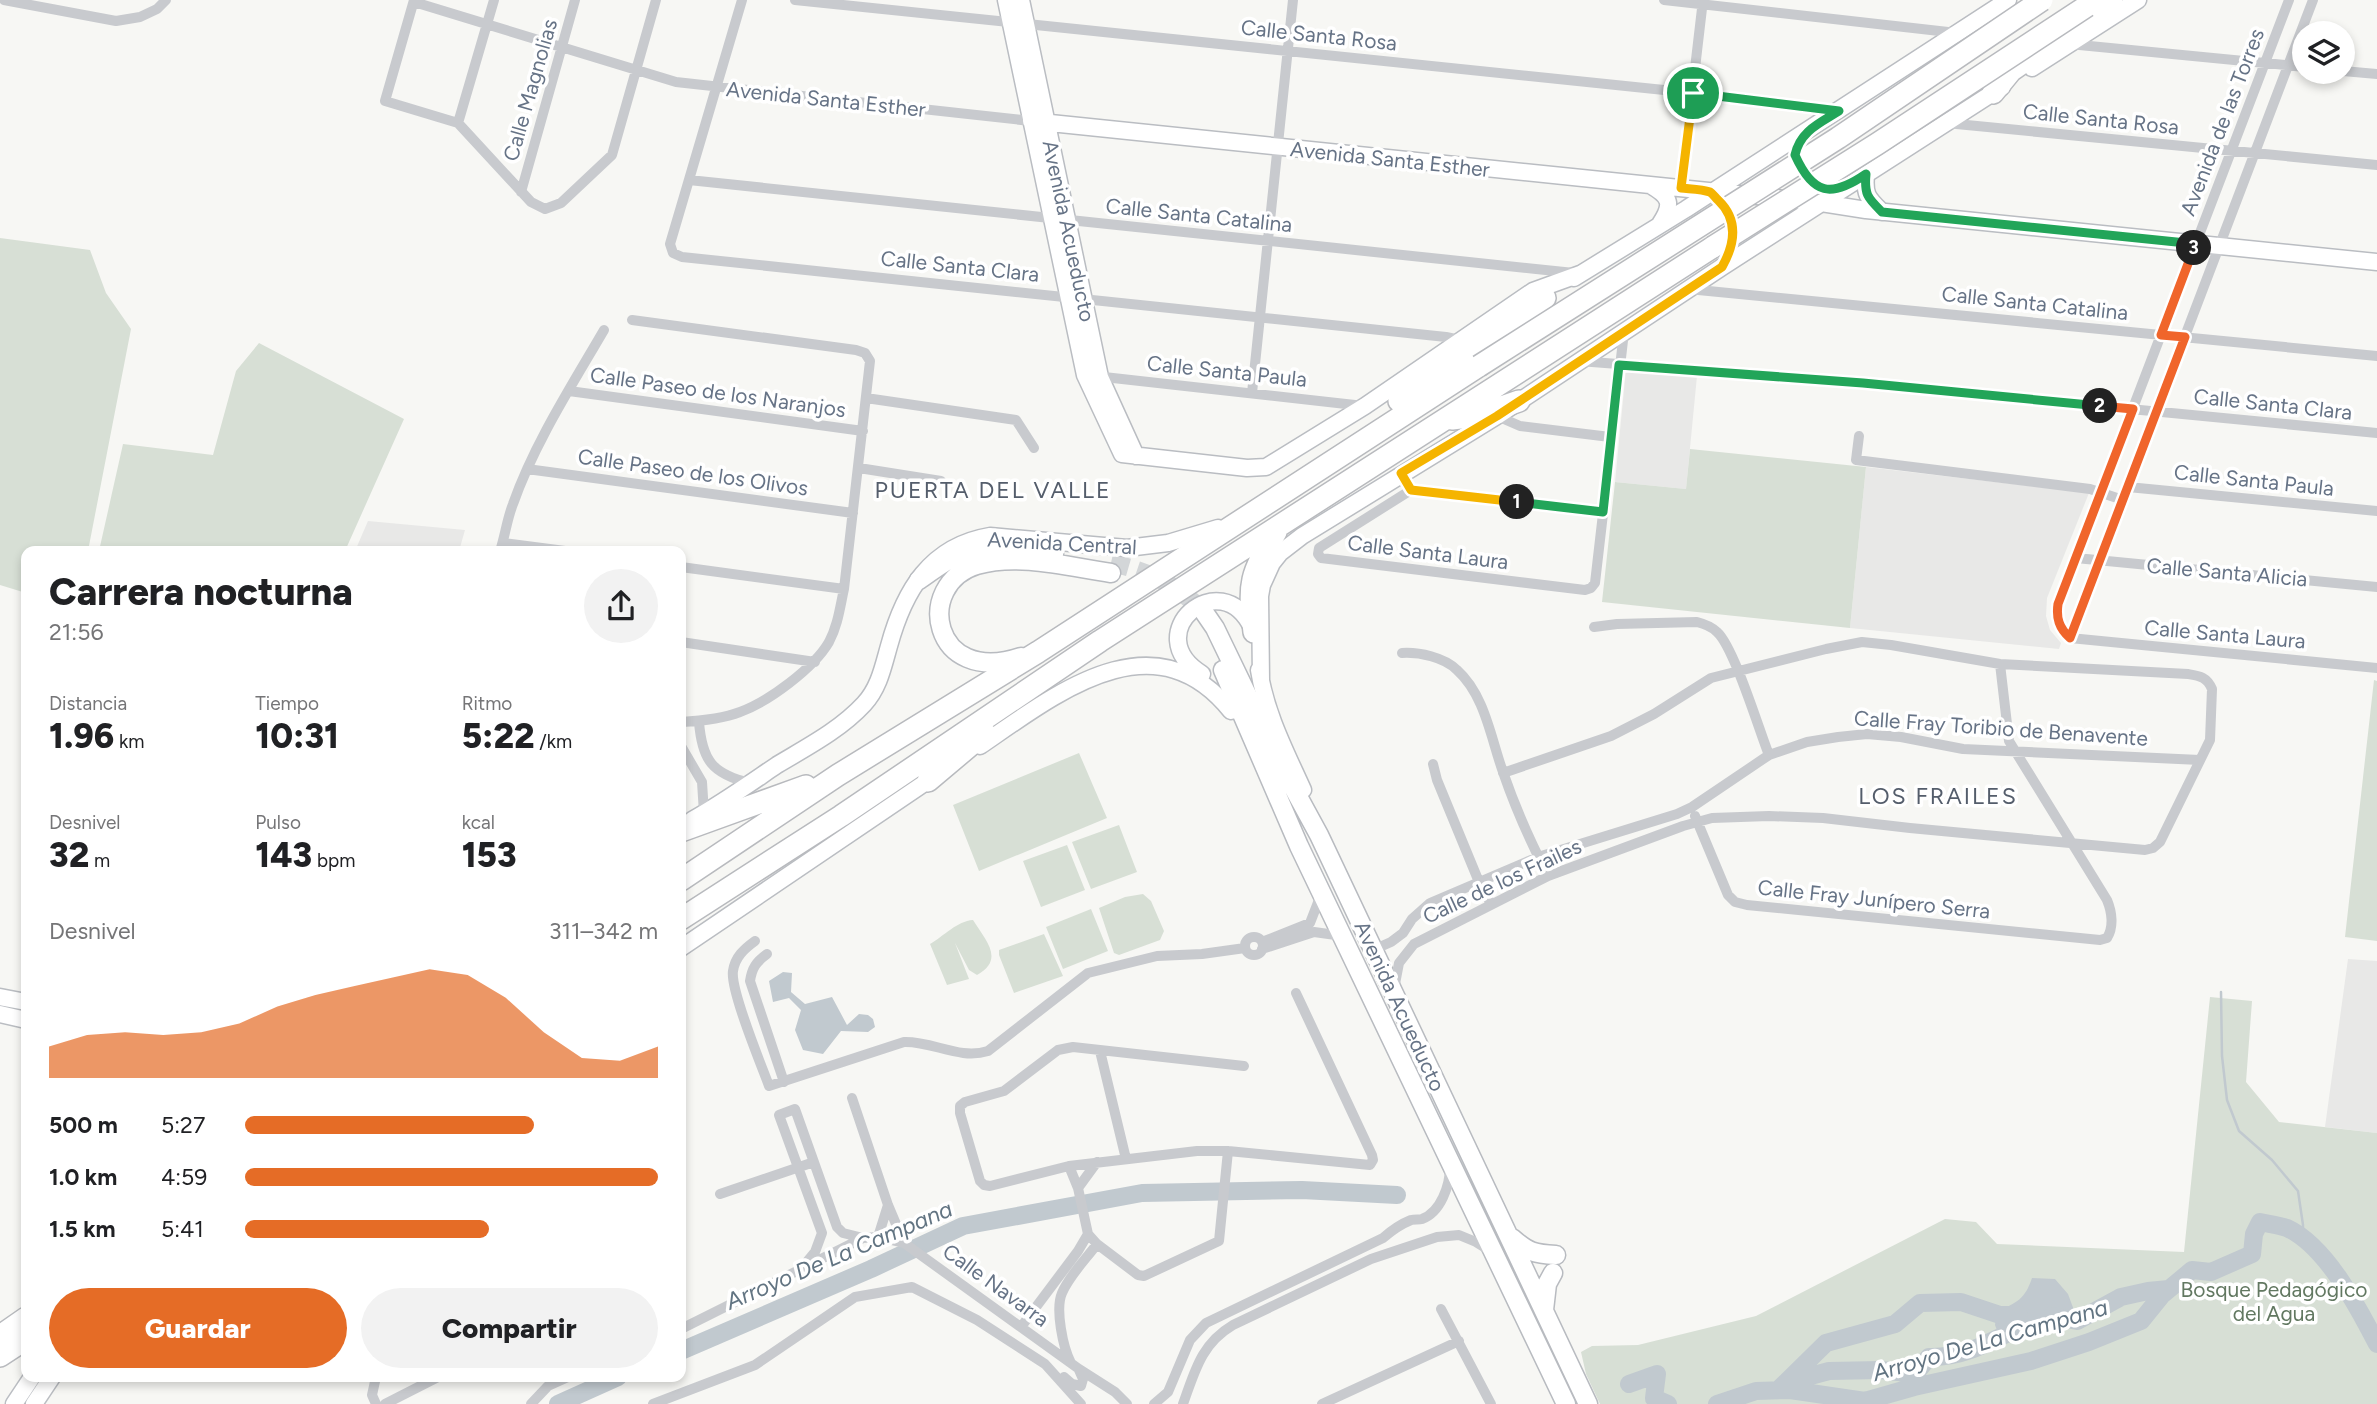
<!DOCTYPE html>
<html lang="es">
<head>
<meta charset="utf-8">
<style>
  body { margin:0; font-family:Figtree,sans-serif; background:#f2f2f2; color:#202124; height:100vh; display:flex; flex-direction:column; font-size:26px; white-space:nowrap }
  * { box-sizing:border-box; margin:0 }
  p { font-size:23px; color:#757577 }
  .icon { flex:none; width:38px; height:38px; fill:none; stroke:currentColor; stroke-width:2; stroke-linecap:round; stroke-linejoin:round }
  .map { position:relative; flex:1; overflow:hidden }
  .sheet { position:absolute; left:21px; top:546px; width:665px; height:836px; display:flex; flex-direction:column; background:#fff; border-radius:14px; box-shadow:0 4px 10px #0003 }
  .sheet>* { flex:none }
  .fabs { position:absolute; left:2292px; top:21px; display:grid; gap:14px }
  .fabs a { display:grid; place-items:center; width:63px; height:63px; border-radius:50%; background:#fff; box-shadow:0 4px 10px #0003; font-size:35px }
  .pin { position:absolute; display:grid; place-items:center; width:60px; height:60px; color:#fff; margin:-30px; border:4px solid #fff; border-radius:50%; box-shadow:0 2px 7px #0007 }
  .km { position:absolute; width:35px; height:35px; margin:-18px; border-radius:50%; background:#222; color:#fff; font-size:19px; line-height:35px; text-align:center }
  .round { display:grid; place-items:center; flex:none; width:74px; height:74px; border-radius:37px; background:#f2f2f2 }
  .headline { display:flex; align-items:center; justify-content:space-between; height:119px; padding:0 28px }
  h1 { font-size:38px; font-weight:800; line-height:52px }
  .stats { display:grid; grid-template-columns:repeat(3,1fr); gap:10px; height:119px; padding:7px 28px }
  .stats div { display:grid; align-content:center }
  .stats b { font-size:35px; font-weight:800 }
  .stats small { font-size:19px; font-weight:400 }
  .stats p { font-size:19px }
  .chart { height:196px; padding:14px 28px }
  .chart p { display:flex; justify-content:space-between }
  .chart svg { width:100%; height:126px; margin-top:7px; fill:#e56c26; opacity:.7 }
  .primary-button { display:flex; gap:14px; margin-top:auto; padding:14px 28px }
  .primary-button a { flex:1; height:80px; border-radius:42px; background:#e56c26; color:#fff; font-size:28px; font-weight:800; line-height:80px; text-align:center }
  .primary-button a+a { background:#f2f2f2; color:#202124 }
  ul { padding:0 28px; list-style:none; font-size:23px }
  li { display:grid; grid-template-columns:112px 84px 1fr; align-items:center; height:52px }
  li i { height:18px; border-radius:9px; background:#e56c26 }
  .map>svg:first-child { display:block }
</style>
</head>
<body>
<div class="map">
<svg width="2377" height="1404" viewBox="0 0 2377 1404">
  <rect width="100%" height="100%" fill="#f7f7f4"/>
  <path fill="#e8e8e7" d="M 1626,369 L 1697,376 L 1686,489 L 1615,482 Z
    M 1866,467 L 2089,493 L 2047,598 L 2046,616 L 2050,630 L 2061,643 L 2059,649 L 1850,628 Z
    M 368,521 L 465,530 L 459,551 L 355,551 Z
    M 2348,959 L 2377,961 L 2377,1133 L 2325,1127 Z"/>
  <path fill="#d7dfd5" d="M 0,238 L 90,250 L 106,293 L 131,329 L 88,551 L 26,551 L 26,593 L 0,585 Z
    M 259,343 L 404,419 L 345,551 L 99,551 L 123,444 L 213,455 L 236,371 Z
    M 1690,449 L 1866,467 L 1850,628 L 1602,602 L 1615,482 L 1686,489 Z
    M 2374,680 L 2377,681 L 2377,941 L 2345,937 Z
    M 1079,753 L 1107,818 L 979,871 L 953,805 Z
    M 1119,825 L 1137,872 L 1091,889 L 1072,842 Z
    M 1067,845 L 1085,890 L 1041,907 L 1023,861 Z
    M 1143,894 L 1151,901 L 1164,931 L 1160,940 L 1119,955 L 1114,953 L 1099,908 L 1125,897 Z
    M 1091,909 L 1108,951 L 1063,969 L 1046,927 Z
    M 973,920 C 986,941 1005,959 977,975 L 969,970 L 955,943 L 969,979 L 947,985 L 930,944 C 944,936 957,921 973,920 Z
    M 1044,934 L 1063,976 L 1014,993 L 999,955 L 999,950 Z
    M 2210,997 L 2252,1001 L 2246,1082 L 2279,1122 L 2377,1133 L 2377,1404 L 1600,1404 L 1586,1374 L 1581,1352 L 1592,1346 L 1638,1345 L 1756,1316 L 1945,1219 L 1976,1222 L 1997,1244 L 2184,1252 Z"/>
  <path fill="#c1c9cf" d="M 783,972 L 792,973 L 791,992 L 805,1004 L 832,997 L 847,1025 L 859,1014 L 868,1015 L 873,1019 L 875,1027 L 868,1032 L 841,1031 L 823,1054 L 803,1050 L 795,1030 L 801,1010 L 789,998 L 773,1002 L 769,981 Z
    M 2032,1278 L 2055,1279 L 2068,1294 L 2075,1313 L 2070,1326 L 2001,1341 L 1995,1325 L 1997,1311 C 2017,1303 2025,1299 2032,1278 Z"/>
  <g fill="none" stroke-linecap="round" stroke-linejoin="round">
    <path stroke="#c1c9cf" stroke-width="2.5" d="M 2221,992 L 2222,1056 L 2227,1100 L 2239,1131 L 2272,1160 L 2298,1191 L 2303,1225 L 2303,1239"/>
    <path stroke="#c1c9cf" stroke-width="18" d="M 2051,1316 L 2077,1321 L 2121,1297 L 2148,1291 L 2169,1289
      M 681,1351 L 871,1269 L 963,1226 L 1142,1193 L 1302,1190 L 1397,1195
      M 1788,1382 L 1829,1371 L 1881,1370 L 1915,1374 L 1929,1357 C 1963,1358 1990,1342 2020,1327
      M 1629,1384 L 1657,1374 L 1654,1398 L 1668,1404
      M 1778,1390 L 1826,1343 L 1895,1324 L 1920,1303 L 1961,1302 L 2000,1315 L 2019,1315
      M 558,1404 L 618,1377
      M 1717,1404 L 1756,1391 L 1790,1390 L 1865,1401 L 1914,1387 L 2031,1361 L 2089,1342 L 2141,1321 L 2162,1295 L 2192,1270 L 2211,1272 L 2252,1254 L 2254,1234 L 2260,1222 C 2269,1224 2279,1225 2287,1228 C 2326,1246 2358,1307 2377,1344"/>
    <path stroke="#d3d6d8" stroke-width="18" stroke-dasharray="18 9" stroke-linecap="butt" d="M 1111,563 C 1149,571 1177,585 1204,612"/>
    <g stroke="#babdc2" stroke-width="19">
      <path id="secondary" d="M 1006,0 L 1085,375 L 1122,454 L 1247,468 L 1266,467 L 1365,406 L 1533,291 L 1580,274
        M 1021,0 L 1100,377 L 1136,456
        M 2032,68 L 2138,0
        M 1031,121 L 1650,185 L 1815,202 L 1866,210 L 2377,262
        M 1866,175 C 1864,195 1868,198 1882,212
        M 1650,185 C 1671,197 1673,204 1660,224
        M 1574,278 L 1686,209 L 2008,0
        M 1259,670 C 1266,714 1285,750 1303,790
        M 1202,674 C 1137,634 1221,562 1252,628
        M 1261,680 L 1260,596 L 1262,585 L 1272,563 L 1280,553 L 1302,536 L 1497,416 L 1722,267 L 2002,87
        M 980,746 C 1056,694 1154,615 1231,711
        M 692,820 C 721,804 749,784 777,765 C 807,747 840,730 864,704 C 879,688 883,667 889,646 C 904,591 930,546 990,536 L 1127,548 L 1168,543 L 1218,528
        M 681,948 L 935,776
        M 0,997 L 26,1002
        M 0,1014 L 26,1020
        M 14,1404 L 32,1377
        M 34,1404 L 52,1377"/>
    </g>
    <g stroke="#b8bbc0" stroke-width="21">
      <path id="primary" d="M 919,580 C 931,572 943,562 956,556 C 987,541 1022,549 1054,554
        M 1204,612 L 1215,628 L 1282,767 L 1319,835 L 1588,1404
        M 1021,657 C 931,687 914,584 977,565 C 1019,553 1069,567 1111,573
        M 1223,670 L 1299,846 L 1566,1404
        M 1512,1238 C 1528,1252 1534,1254 1556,1255
        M 1544,1310 L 1547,1284 L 1553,1273"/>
    </g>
    <g stroke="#b8babe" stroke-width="24">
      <path id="highway" d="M 1993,93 L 2011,71 L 2112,0
        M 1399,401 L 1485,344 L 1545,298
        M 1452,419 L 1476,416 L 1519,401
        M 1254,632 C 1248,581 1250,576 1276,532
        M 928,781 L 985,733
        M 681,831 L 806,786
        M 681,880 L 838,775 L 1038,652 L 1479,366
        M 681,919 L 841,816 L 1100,641 L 1713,247
        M 0,1336 L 26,1318
        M 0,1356 L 26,1339"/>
    </g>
    <path stroke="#c8cace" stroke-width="10" d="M 4,0 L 116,21 L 140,17 L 157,9 L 166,0
      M 414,0 L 385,101 L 458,123 L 531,202 L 545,209 L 561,203 L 612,155 L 656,0
      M 742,0 L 670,244 L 673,253 L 682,257 L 1446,337 L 1460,340
      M 795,0 L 1693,93 L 1839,111
      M 1664,0 L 1957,33
      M 414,2 L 676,82 L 1031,121
      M 2069,44 L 2305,67
      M 2343,71 L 2377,74
      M 458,123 L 494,0
      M 1946,123 L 2377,165
      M 689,180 L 1574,273
      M 1681,188 L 1703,0
      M 521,192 L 575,0
      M 1688,289 L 2377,356
      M 632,320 L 856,350 L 865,353 L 870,361 L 844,589 C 840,607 838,625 829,642 C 814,668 768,702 740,712 C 722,719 700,721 681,722
      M 1579,361 L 1863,383 L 2377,433
      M 1095,376 L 1364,406
      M 569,391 L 863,431
      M 1252,393 L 1293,0
      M 866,398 L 1016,420 L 1034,448
      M 1497,416 L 1520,426 L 1610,437
      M 1859,436 L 1856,460 L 2090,489 L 2123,500
      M 859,468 L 941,481
      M 527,469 L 853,513
      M 1401,473 L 1411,490 L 1319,548 L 1318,554 L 1321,558 L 1585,590 L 1591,588 L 1595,583 L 1624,332
      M 2128,487 L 2377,511
      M 1411,490 L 1603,512
      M 503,543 L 565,551
      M 500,551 C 505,536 507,519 513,504 C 534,444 572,385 604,330
      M 2076,558 L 2377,587
      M 681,567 L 844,589
      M 1594,627 L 1617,624 L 1697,622 C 1705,624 1711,626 1717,632 C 1734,647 1759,730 1769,755
      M 2070,638 C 2059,628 2056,618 2058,604 L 2289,0
      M 2070,638 L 2313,0
      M 2070,638 L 2377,668
      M 681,642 L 815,662
      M 1402,653 C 1419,652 1444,657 1457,670 C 1485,695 1491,739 1503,772 C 1515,807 1531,843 1548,876
      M 699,722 C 702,760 712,774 750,783
      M 681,746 L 702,782 L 704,813
      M 1433,764 L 1437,780 L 1479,882 L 1491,904
      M 1695,816 L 1728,895 L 1735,902 L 1747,905 L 2100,940 L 2107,938 C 2114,927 2112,912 2107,900 L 2009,741 L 2000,664
      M1245 946a9 9 0 1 1 18 0a9 9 0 1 1-18 0Z
      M 755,941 C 744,949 735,957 733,971 C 730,990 761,1064 769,1086 L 904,1042 C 933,1041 959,1060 988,1051 L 1088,973 L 1157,956 L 1202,954 L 1245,948
      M 1262,942 L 1310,923 L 1322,892
      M 1262,949 L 1314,932 L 1343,936
      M 1373,950 L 1391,942 L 1403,933 L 1412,919 L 1430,903 L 1538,857 L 1677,814 L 1692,807 L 1769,755 L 1807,742 L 1838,737 L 1867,734 L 1901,737 L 1963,749 L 2200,760
      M 767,954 C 756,962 752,968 750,981 L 784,1082
      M 1394,989 L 1399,963 L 1414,944 L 1548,876 L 1683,826 L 1712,818 L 1769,816 L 1823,818 L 1910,828 L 2145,850 L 2153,848 L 2160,842 L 2210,740 L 2212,689 C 2207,677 2200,676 2188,674 L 2000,664 L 1891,645 L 1862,642 L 1826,649 L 1711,678 L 1654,714 L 1611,736 L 1503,773
      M 1100,1051 L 1126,1159
      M 1244,1066 L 1073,1047 L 1058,1050 L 1004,1091 L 965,1102 L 960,1106 L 960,1113 L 980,1181 L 984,1185 L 990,1186 L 1069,1166 L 1197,1151 L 1228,1151 L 1370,1165 L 1373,1160 L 1372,1155 L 1296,993
      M 852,1098 L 888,1205 L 904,1243
      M 1069,1166 L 1078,1188 L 1088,1234 L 1097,1244 L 1138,1275 L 1144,1276 L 1219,1241 L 1228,1151
      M 1078,1188 L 1097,1162
      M 720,1194 L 814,1162
      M 878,1237 L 888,1205
      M 806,1263 L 815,1252 L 822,1233 L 779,1115 L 795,1109 L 837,1227 L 843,1233 L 863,1238
      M 1441,1309 L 1491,1404
      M 1021,1327 L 1078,1251 L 1088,1234
      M 681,1329 L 863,1238 L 878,1237 L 904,1243 L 1079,1369 L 1115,1392 L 1127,1404
      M 1071,1363 C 1063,1348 1055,1309 1062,1293 C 1069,1276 1086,1259 1097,1244
      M 376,1377 L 372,1395 L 376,1404
      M 1064,1377 L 1072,1384 L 1081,1386 L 1083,1379 L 1079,1370
      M 385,1404 L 438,1377
      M 531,1404 L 548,1386 L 568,1377
      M 653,1404 L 755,1365 L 855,1297 L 912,1287 L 977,1320 L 1045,1364 L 1081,1404
      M 1154,1404 L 1168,1392 L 1190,1340 L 1206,1323 L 1383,1238 C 1391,1231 1401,1224 1411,1220 C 1415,1219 1419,1220 1422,1219 C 1441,1212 1450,1185 1450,1167
      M 1183,1404 C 1195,1371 1201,1344 1233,1325 L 1371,1259 L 1437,1237 L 1459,1235 L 1476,1242 L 1492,1252
      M 1322,1404 L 1459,1341"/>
    <use href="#secondary" stroke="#fff" stroke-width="16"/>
    <use href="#primary" stroke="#fff" stroke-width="18"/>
    <use href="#highway" stroke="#fff" stroke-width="21"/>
    <g stroke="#b8babe" stroke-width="24" stroke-linecap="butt">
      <path id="highway-bridge" d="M 1713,247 L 1877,144 L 2087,6
        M 1479,366 L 1838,138 L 2042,0"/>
    </g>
    <use href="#highway-bridge" stroke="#fff" stroke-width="21"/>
  </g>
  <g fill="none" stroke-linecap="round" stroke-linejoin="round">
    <g stroke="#fff" stroke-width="14">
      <path id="split-1" d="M 1517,502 L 1411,490 L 1401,473 L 1497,416 L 1722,267 C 1735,244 1739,220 1718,200 C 1715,197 1713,194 1710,192 C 1702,189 1690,189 1681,188 L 1693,93"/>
    </g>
    <g stroke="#fff" stroke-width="14">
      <path id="split-2" d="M 1517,502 L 1603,512 L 1619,365 L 1863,383 L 2100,406"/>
    </g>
    <g stroke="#fff" stroke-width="14">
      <path id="split-3" d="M 2100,406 L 2133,409 L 2058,604 C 2056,618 2059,628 2070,638 L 2185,337 L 2161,335 L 2194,248"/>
    </g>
    <g stroke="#fff" stroke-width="14">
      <path id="split-4" d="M 1693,93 L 1839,111 C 1820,123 1800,131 1795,155 C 1813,195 1831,198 1866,174 C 1864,195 1868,198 1882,212 L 2196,244 L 2194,248"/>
    </g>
    <use href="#split-1" stroke="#f5b400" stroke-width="9"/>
    <use href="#split-2" stroke="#22a559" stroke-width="9"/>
    <use href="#split-3" stroke="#f0652b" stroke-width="9"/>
    <use href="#split-4" stroke="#22a559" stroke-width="9"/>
  </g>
  <g text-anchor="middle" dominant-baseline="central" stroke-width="7" stroke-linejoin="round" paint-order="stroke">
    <g font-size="21" fill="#667386" stroke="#fff">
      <text transform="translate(1319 35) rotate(6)">Calle Santa Rosa</text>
      <text transform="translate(530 90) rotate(-74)">Calle Magnolias</text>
      <text transform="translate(826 99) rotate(6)">Avenida Santa Esther</text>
      <text transform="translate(2101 119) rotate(6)">Calle Santa Rosa</text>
      <text transform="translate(2222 122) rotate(-69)">Avenida de las Torres</text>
      <text transform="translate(1390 159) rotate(6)">Avenida Santa Esther</text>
      <text transform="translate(1199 215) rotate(6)">Calle Santa Catalina</text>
      <text transform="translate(1069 231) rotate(78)">Avenida Acueducto</text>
      <text transform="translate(960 266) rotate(6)">Calle Santa Clara</text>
      <text transform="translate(2035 303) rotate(6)">Calle Santa Catalina</text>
      <text transform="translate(1227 371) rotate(6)">Calle Santa Paula</text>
      <text transform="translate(718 392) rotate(8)">Calle Paseo de los Naranjos</text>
      <text transform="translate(2273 404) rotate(6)">Calle Santa Clara</text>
      <text transform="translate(693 472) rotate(8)">Calle Paseo de los Olivos</text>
      <text transform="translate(2254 480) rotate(6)">Calle Santa Paula</text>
      <text transform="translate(1062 543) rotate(3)">Avenida Central</text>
      <text transform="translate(1428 552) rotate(7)">Calle Santa Laura</text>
      <text transform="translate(2227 572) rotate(5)">Calle Santa Alicia</text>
      <text transform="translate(2225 634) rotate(5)">Calle Santa Laura</text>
      <text transform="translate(2001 728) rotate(4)">Calle Fray Toribio de Benavente</text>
      <text transform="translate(1502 881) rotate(-25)">Calle de los Frailes</text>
      <text transform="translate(1874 899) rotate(6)">Calle Fray Junípero Serra</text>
      <text transform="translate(1400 1006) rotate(65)">Avenida Acueducto</text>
      <text transform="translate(996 1285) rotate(36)">Calle Navarra</text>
    </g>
    <g font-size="21" fill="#627861" stroke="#fff">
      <text x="2274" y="1289">Bosque Pedagógico<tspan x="2274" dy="24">del Agua</tspan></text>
    </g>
    <g font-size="23" letter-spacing="2" fill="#545d6b" stroke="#fff">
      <text x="993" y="490">PUERTA DEL VALLE</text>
      <text x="1938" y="796">LOS FRAILES</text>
    </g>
    <g font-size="23" font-style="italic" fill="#627482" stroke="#fff">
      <text transform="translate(839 1255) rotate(-23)">Arroyo De La Campana</text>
      <text transform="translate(1990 1340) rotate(-16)">Arroyo De La Campana</text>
    </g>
  </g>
</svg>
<div class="fabs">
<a><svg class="icon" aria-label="layers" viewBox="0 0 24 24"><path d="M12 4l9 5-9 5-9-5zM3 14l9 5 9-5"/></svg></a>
</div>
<div class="pin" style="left:1693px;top:93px;background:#1e9e55"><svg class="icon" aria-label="arrive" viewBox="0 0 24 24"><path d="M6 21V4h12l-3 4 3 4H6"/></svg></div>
<b class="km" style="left:1517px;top:502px">1</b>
<b class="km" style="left:2100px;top:406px">2</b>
<b class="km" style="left:2194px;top:248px">3</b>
<section class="sheet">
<div class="headline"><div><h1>Carrera nocturna</h1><p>21:56</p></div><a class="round"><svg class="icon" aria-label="share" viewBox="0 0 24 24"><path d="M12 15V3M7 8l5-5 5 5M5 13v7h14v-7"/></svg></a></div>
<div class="stats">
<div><p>Distancia</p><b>1.96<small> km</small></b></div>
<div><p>Tiempo</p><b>10:31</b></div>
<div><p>Ritmo</p><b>5:22<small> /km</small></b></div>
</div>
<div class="stats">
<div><p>Desnivel</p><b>32<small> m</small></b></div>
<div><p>Pulso</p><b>143<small> bpm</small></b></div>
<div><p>kcal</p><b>153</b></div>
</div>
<div class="chart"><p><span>Desnivel</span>311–342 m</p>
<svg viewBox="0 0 160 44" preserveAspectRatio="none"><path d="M0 44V33L10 29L20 28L30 29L40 28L50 25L60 19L70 15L80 12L90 9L100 6L110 8L120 16L130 28L140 37L150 38L160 33V44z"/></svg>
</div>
<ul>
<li><b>500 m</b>5:27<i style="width:70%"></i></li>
<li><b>1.0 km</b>4:59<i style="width:100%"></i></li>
<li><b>1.5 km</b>5:41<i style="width:59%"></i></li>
</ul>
<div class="primary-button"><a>Guardar</a><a>Compartir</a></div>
</section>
</div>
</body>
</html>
